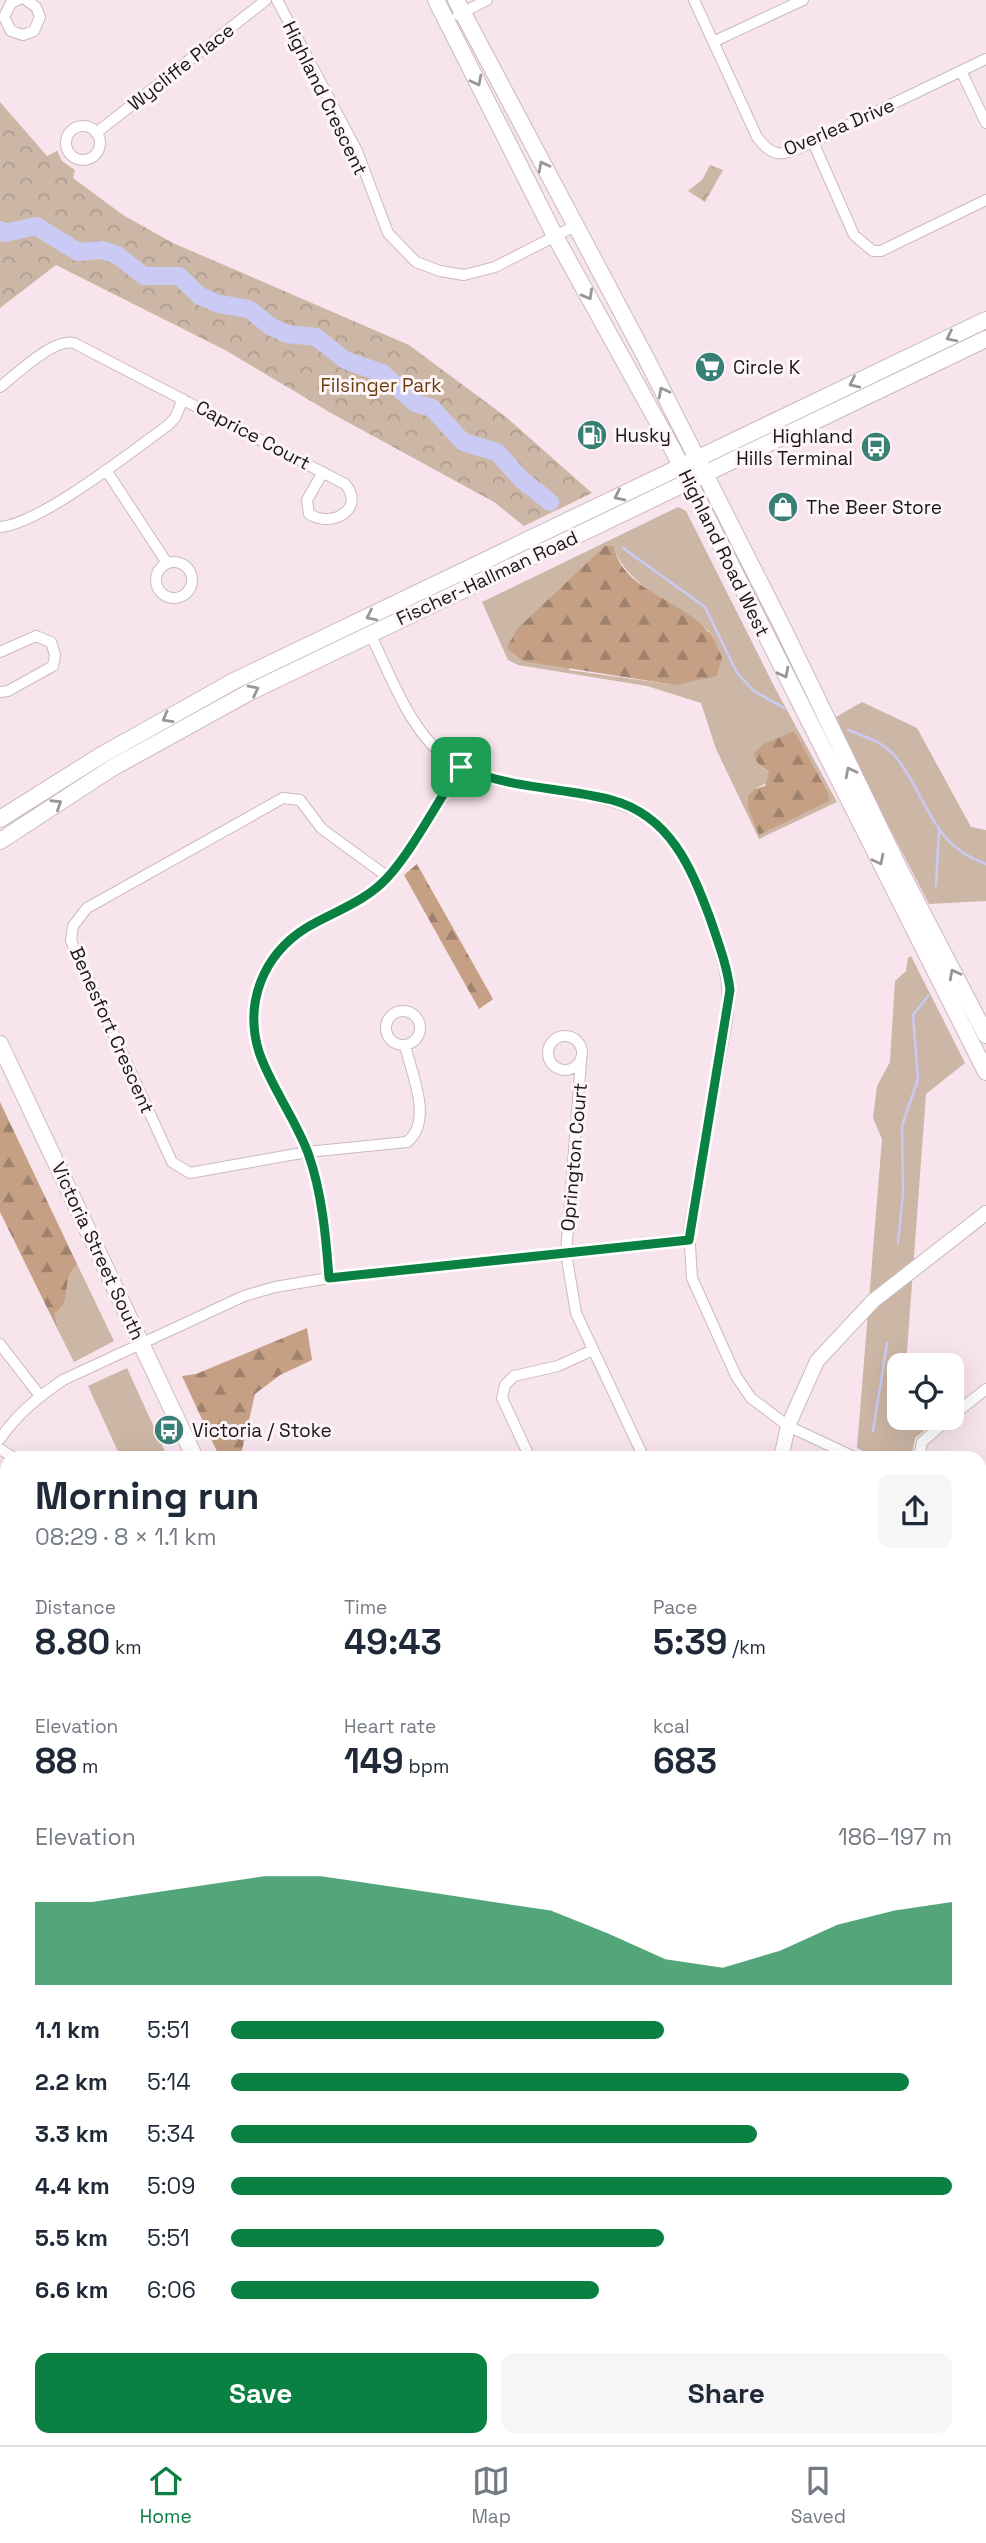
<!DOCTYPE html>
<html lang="en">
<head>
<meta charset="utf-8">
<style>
  body { margin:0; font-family:"Space Grotesk",sans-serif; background:#f6f6f7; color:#1f2937; height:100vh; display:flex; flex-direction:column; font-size:26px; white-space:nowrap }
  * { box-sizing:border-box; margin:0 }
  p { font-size:23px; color:#747a83 }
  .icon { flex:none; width:38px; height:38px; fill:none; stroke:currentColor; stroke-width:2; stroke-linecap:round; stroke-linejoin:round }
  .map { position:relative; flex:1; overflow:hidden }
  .details { position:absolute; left:0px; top:1451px; width:987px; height:996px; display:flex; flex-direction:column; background:#fff; border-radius:21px 21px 0 0; box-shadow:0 7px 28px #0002 }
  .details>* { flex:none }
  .tools { position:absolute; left:887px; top:1353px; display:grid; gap:14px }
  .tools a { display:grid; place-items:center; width:77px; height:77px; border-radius:14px; background:#fff; box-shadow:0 7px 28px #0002; font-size:35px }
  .pin { position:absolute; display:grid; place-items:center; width:60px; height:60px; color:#fff; margin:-30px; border-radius:14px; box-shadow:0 4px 10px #0006 }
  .round { display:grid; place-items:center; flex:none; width:74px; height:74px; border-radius:14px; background:#f6f6f7 }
  .head { display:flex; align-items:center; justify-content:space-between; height:119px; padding:0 35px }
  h1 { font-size:38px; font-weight:600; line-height:52px }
  .metrics { display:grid; grid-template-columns:repeat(3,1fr); gap:10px; height:119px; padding:7px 35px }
  .metrics div { display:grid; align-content:center }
  .metrics b { font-size:35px; font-weight:600 }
  .metrics small { font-size:19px; font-weight:400 }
  .metrics p { font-size:19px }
  .chart { height:196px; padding:14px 35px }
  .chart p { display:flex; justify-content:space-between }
  .chart svg { width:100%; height:126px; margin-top:7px; fill:#0b8043; opacity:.7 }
  .cta { display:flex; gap:14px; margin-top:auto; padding:14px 35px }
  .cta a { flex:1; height:80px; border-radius:14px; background:#0b8043; color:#fff; font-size:28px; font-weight:600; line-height:80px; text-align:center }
  .cta a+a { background:#f6f6f7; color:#1f2937 }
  ul { padding:0 35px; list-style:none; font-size:23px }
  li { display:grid; grid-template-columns:112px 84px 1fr; align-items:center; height:52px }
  li i { height:18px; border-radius:9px; background:#0b8043 }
  .tabs { display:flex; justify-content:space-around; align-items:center; height:98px; border-top:2px solid #e0e1e3; background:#fff; font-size:19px; color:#747a83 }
  .tabs a { display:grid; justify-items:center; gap:4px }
  .tabs .selected { color:#0b8043 }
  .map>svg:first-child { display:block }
</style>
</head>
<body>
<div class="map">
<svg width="986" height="2445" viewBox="0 0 986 2445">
  <defs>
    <pattern id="forest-firs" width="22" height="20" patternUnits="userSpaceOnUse" patternTransform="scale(1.75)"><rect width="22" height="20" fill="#c5a085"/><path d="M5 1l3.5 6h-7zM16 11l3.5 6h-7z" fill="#9f816c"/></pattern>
    <pattern id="park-crowns" width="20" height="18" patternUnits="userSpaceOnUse" patternTransform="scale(1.75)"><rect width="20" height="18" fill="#ccb6a5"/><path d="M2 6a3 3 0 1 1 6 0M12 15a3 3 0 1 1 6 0" fill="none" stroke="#af9c8d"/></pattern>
  </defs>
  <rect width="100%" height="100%" fill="#f8e4ec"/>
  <path fill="#ccb6a5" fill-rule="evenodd" d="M 678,507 L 686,511 L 775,688 L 837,802 L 759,839 L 716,749 L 701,703 L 647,686 L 518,665 L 508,660 L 482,602 ZM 614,546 C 620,580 681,611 709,631 L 675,685 L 569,670 ZM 763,768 L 825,791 L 829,795 L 755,789 L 768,782 L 769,772 Z
    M 862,702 L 917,728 L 971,827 L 986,830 L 986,901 L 929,904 L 841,734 L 836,717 Z
    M 911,956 L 965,1063 L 926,1094 L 906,1365 L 900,1365 L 900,1418 L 917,1418 L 926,1429 L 915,1438 L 911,1458 L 877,1458 L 857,1448 L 882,1139 L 873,1118 L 877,1086 L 890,1062 L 895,981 L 906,971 L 908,958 Z
    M 77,1264 L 114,1341 L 74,1362 L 58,1330 L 55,1313 C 72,1301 63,1290 70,1274 C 72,1270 75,1268 77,1264 Z
    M 127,1368 L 168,1458 L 121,1458 L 88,1386 Z"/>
  <path fill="url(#forest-firs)" d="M 605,546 L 614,546 C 621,591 686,601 709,633 C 715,640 718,649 722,657 L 717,676 L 675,685 L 523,661 L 507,648 L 517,629 Z
    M 794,731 L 829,795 L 829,801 L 759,835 L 748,808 L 748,796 L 755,789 L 765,786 L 769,772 L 757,762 L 754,753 L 764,744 Z
    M 417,864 L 493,999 L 479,1009 L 404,875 Z
    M 0,1102 L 77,1264 C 75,1268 72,1270 70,1274 C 63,1290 72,1301 55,1313 L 58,1330 L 0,1212 Z
    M 307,1328 L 312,1360 L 280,1375 L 255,1394 L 242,1450 L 245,1458 L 220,1458 L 182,1376 L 196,1374 Z
    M 980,1662 L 986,1669 L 986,1842 L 980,1829 Z"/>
  <path fill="url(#park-crowns)" d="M 0,102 L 47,156 L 57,151 L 62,161 L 75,170 L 73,178 L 123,215 L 173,243 L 409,345 L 506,417 L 592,493 L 524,526 L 494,502 L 331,413 L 225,350 L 56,265 L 0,308 Z
    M 710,165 L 723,170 L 705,202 L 688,191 L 702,180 Z
    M 338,2440 L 544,2440 L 547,2445 L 341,2445 Z"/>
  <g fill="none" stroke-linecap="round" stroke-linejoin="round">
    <path stroke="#cacaf4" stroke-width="2.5" d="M 623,548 L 705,607 L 737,673 L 754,691 L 784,708
      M 848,730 C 864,736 883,742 895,756 C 928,796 930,845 986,864
      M 936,886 L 939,831
      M 898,1243 L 903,1193 L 902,1126 L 918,1079 L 913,1015 L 928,996
      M 873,1431 L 887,1343
      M 980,1736 L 986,1752"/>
    <path stroke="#cacaf4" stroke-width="18" d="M 0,230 L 5,233 L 36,226 L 78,252 L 102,250 L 117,255 L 144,276 L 179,276 L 200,296 L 219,304 L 249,309 L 270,326 L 287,334 L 316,337 L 345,360 L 382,373 L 415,403 L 432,408 L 463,442 L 497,452 L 522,480 L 550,502"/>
    <g stroke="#ccb9c1" stroke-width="12">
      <path id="minor" d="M 18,0 L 11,3 L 4,17 L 11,31 L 23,35 L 34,31 L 40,17 L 36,7 L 26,0
        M 277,0 L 357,151 L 388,233 L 416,262 L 440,271 L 464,275 L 495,267 L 575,226
        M 694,0 L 757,137 C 776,163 787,153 813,142 L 986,59
        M 458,15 L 487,0
        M 715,41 L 803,0
        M 961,71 L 986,123
        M66 143a17 17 0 1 1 34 0a17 17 0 1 1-34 0Z
        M 96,133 L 266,0
        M 813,142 L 854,235 L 873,251 L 881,251 L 986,200
        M 0,387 C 17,374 53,338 74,343 L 345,484 C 366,508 333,529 309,514 L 307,500 L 323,472
        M 106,470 L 167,563
        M 0,527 C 40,524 131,452 167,426 L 175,418 L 183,399
        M156 580a18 18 0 1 1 36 0a18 18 0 1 1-36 0Z
        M 370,634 C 392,677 410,734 452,762 C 475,777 501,782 527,786 C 622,800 668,802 704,902 C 719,945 731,974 727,1020 L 689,1230 L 692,1278 L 736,1376 L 751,1398 L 788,1426 L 856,1458
        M 0,652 L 36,636 L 51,642 L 55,655 L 53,666 L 8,691 L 0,692
        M 388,877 L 322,829 L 300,800 L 283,798 L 87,908 L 73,926 L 71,941 L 172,1162 L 190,1173 L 307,1152 L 407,1142 C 434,1121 411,1073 405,1045
        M386 1028a17 17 0 1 1 34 0a17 17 0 1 1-34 0Z
        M548 1053a17 17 0 1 1 34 0a17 17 0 1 1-34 0Z
        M 581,1061 L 566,1253 L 576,1313 L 644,1458
        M 329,1278 C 326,1237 322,1192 308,1153 C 295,1118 271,1087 259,1052 C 244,1003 263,955 306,928 C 333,911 365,902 387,878 C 412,850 438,800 461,767
        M 0,1344 L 40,1396
        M 952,1416 L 986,1389
        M 0,1439 C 17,1414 38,1397 63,1380 L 244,1296 L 275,1287 L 329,1278 L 689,1240
        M 0,1449 L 14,1458
        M 530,1458 L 502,1398 L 505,1385 L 514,1376 L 558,1366 L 593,1350
        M 919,1458 L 922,1442 L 950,1418
        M 980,1526 L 986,1522
        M 980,1531 L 986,1541
        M 0,1652 L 7,1666
        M 0,1997 L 7,1984
        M 980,2035 L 986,2033
        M 0,2212 L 7,2215
        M 980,2226 L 986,2231
        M 258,2440 L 260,2445
        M 712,2440 L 715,2445
        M 853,2440 L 856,2445"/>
    </g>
    <g stroke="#ccb9c1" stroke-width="16">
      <path id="tertiary" d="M 781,1458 L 788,1426 L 817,1361 L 873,1301 L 986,1213
        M 80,2440 L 82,2445"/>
    </g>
    <g stroke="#ccb9c1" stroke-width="18">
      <path id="secondary" d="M 436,0 L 555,236 L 673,450 L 986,1072
        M 456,0 L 646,358 L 783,628 L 901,872 L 986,1035
        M 0,819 L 100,756 L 234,681 L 986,320
        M 0,841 L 112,768 L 248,693 L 986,339
        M 0,1044 L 195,1458
        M 567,2440 L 570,2445"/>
    </g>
    <use href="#minor" stroke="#fff" stroke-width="10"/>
    <use href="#tertiary" stroke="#fff" stroke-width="14"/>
    <use href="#secondary" stroke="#fff" stroke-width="16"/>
  </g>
  <defs><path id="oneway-chevron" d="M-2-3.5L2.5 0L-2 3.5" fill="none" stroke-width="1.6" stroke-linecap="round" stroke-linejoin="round" transform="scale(1.75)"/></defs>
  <g stroke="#999697">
    <use href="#oneway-chevron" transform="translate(477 81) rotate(63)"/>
    <use href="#oneway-chevron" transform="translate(543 166) rotate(-118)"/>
    <use href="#oneway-chevron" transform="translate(588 295) rotate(61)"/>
    <use href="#oneway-chevron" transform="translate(951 337) rotate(154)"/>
    <use href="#oneway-chevron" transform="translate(854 383) rotate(155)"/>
    <use href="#oneway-chevron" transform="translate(663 392) rotate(-117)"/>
    <use href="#oneway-chevron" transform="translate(619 496) rotate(154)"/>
    <use href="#oneway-chevron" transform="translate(371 616) rotate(154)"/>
    <use href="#oneway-chevron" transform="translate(784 673) rotate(63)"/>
    <use href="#oneway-chevron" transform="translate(254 690) rotate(-27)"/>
    <use href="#oneway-chevron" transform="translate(167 718) rotate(151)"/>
    <use href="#oneway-chevron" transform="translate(850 772) rotate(-117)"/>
    <use href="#oneway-chevron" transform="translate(57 804) rotate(-33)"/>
    <use href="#oneway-chevron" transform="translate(879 860) rotate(63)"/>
    <use href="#oneway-chevron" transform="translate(954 974) rotate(-118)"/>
  </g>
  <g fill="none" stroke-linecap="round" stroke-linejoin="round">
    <g stroke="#fff" stroke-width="14">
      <path id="route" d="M 461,767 C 509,789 561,787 612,800 C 670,816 691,867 710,918 C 718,942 727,965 730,990 L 689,1240 L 329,1278 C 326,1237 322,1192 308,1153 C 295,1118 271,1087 259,1052 C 244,1003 263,955 306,928 C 333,912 365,902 387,878 C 413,850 438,800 461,767 Z"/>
    </g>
    <use href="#route" stroke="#0b8043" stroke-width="9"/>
  </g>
  <defs>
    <g id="supermarket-disc" transform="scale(1.575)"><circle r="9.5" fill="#387f76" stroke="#fdf5f8"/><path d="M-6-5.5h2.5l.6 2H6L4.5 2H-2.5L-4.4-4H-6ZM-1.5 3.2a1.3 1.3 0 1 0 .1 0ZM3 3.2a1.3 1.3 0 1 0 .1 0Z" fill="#fff"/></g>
    <g id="fuel-disc" transform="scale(1.575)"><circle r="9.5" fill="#387f76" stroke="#fdf5f8"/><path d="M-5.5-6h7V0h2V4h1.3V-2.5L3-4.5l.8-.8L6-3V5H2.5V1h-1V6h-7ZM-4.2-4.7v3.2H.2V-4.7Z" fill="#fff"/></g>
    <g id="bus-disc" transform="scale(1.575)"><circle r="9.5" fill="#387f76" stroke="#fdf5f8"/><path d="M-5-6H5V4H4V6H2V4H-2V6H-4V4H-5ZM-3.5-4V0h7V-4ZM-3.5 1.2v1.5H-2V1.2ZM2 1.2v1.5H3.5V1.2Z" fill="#fff"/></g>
    <g id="shop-disc" transform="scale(1.575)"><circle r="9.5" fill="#387f76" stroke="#fdf5f8"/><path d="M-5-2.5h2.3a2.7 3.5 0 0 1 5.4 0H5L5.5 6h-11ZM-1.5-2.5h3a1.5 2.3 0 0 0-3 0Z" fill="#fff"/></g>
  </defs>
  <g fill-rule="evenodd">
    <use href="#supermarket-disc" x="710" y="367"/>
    <use href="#fuel-disc" x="592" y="435"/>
    <use href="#bus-disc" x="876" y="447"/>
    <use href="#shop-disc" x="783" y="507"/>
    <use href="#bus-disc" x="169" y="1430"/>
  </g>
  <g text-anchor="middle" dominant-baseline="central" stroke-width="6" stroke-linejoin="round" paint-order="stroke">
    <g font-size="19" fill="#1c1618" stroke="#fdf5f8">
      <text transform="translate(181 67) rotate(-38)">Wycliffe Place</text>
      <text transform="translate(325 98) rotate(64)">Highland Crescent</text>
      <text transform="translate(839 127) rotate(-23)">Overlea Drive</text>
      <text transform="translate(253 435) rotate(28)">Caprice Court</text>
      <text transform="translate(724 553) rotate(64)">Highland Road West</text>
      <text transform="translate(487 578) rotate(-25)">Fischer-Hallman Road</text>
      <text transform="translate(112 1030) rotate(66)">Benesfort Crescent</text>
      <text transform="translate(574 1157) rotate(-85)">Oprington Court</text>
      <text transform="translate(98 1251) rotate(65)">Victoria Street South</text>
    </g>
    <g font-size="19" fill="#1c1618" stroke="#fdf5f8" text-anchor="start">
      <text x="733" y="367">Circle K</text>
      <text x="615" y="435">Husky</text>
      <text x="853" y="436" text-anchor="end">Highland<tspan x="853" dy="22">Hills Terminal</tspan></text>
      <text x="806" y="507">The Beer Store</text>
      <text x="192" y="1430">Victoria / Stoke</text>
    </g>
    <g font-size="19" fill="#6e3e12" stroke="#fdf5f8">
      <text x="381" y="385">Filsinger Park</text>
    </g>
  </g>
</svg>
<div class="tools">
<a><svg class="icon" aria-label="locate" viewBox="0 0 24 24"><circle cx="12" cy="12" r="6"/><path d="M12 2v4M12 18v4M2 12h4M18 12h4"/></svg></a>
</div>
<div class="pin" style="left:461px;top:767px;background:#1e9e55"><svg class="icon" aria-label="arrive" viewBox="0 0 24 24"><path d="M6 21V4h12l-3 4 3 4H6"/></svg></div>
<section class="details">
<div class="head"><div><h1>Morning run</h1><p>08:29 · 8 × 1.1 km</p></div><a class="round"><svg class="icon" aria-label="share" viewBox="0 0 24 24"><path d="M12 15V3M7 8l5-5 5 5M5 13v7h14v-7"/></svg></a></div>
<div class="metrics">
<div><p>Distance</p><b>8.80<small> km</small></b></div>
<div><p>Time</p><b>49:43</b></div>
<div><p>Pace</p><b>5:39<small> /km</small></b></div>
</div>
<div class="metrics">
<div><p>Elevation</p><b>88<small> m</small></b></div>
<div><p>Heart rate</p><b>149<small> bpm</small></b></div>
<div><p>kcal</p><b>683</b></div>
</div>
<div class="chart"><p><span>Elevation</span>186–197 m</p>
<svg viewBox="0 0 160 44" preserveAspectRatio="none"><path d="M0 44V15L10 15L20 12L30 9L40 6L50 6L60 9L70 12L80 15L90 18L100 26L110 35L120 38L130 32L140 23L150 18L160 15V44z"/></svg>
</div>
<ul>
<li><b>1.1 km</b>5:51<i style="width:60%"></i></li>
<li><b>2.2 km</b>5:14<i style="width:94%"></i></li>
<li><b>3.3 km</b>5:34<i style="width:73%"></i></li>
<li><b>4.4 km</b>5:09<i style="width:100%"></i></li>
<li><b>5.5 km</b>5:51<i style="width:60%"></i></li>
<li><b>6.6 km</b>6:06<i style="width:51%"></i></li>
</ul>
<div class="cta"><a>Save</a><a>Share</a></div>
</section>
</div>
<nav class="tabs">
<a class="selected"><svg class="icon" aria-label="home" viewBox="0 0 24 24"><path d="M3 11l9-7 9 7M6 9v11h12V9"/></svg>Home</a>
<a><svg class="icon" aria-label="map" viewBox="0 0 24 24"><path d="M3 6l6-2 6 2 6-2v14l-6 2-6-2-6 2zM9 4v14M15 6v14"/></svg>Map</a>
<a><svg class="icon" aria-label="saved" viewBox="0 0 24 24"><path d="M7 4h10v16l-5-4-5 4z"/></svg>Saved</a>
</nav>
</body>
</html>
